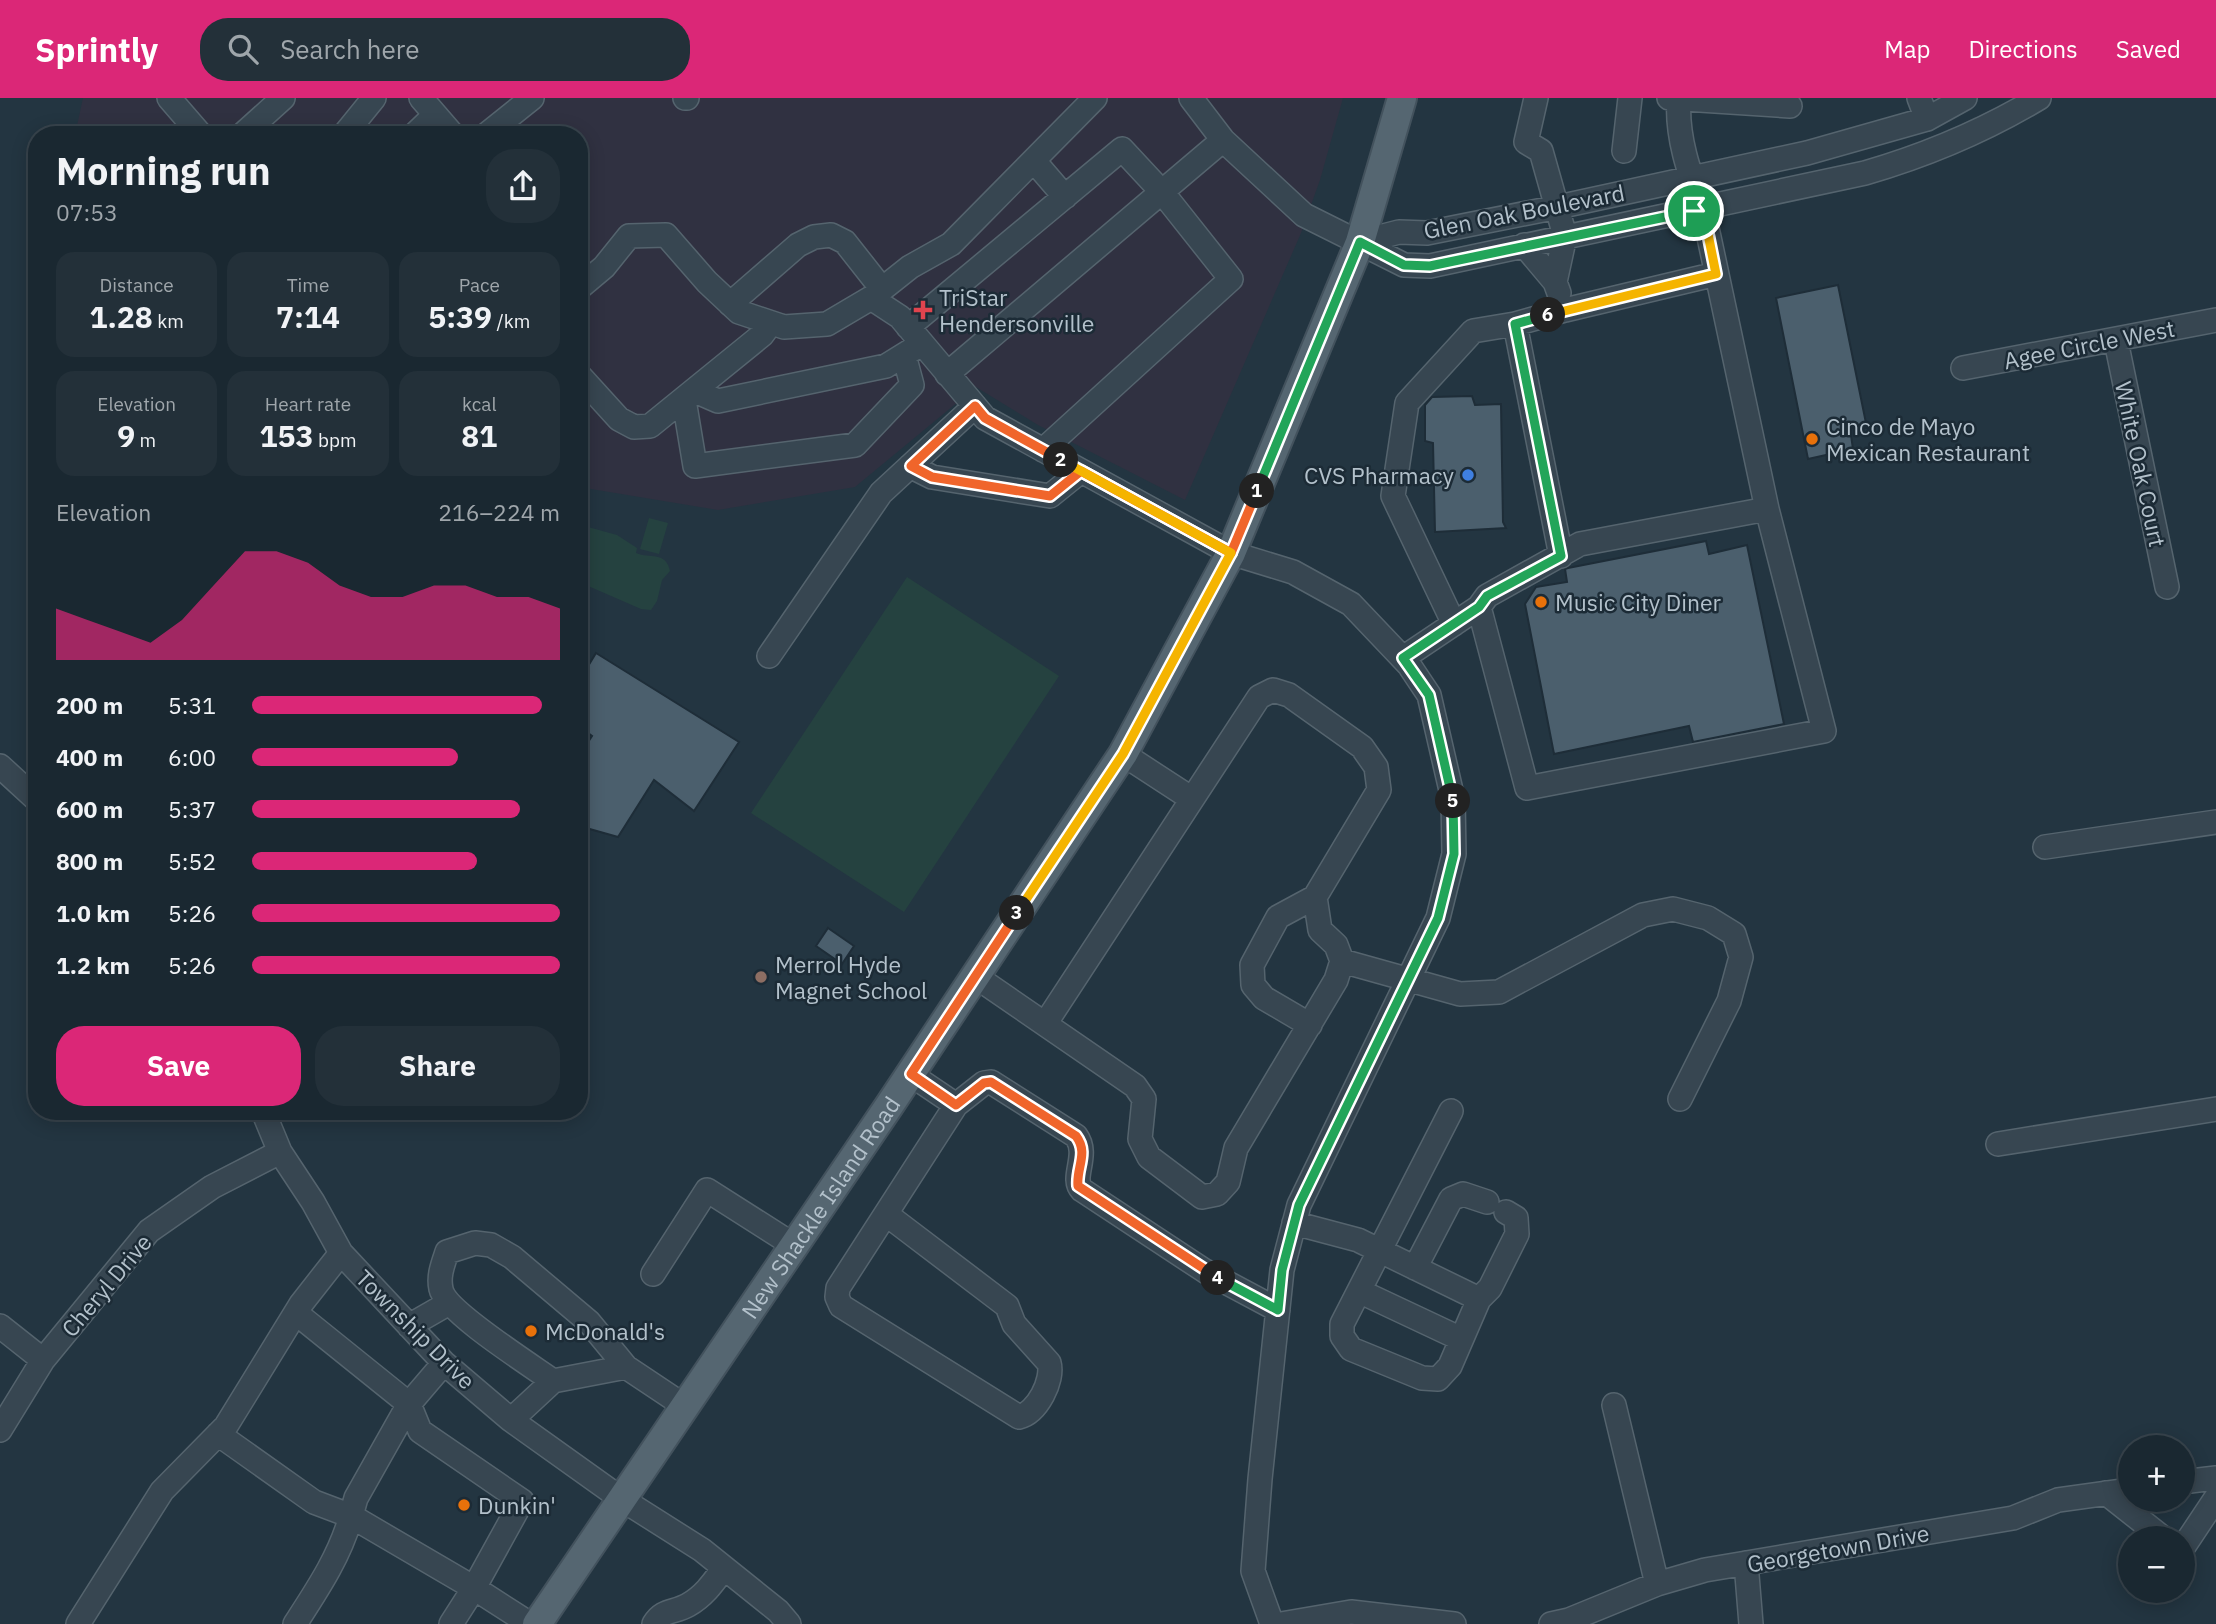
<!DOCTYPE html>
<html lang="en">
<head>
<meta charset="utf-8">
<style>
  body { margin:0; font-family:"IBM Plex Sans",sans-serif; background:#233039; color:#f1f3f6; height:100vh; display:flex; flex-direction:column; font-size:26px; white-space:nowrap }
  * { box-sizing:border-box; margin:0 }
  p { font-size:23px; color:#9fa6ab }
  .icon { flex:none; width:38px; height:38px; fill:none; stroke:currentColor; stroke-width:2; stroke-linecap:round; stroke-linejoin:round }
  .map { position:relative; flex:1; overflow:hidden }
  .details { position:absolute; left:28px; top:28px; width:560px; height:994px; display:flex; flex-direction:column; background:#1a2831; border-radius:28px; box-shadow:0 4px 18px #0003,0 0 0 2px #38444d }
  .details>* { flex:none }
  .tools { position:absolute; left:2118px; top:1337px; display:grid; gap:14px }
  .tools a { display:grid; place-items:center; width:77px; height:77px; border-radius:50%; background:#1a2831; box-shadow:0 4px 18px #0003,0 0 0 2px #38444d; font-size:35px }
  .pin { position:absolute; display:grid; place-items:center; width:60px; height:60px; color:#fff; margin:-30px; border:4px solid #fff; border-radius:50%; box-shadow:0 2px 7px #0007 }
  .km { position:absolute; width:35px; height:35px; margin:-18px; border-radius:50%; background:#222; color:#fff; font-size:19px; line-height:35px; text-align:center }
  .round { display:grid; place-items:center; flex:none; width:74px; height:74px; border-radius:28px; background:#233039 }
  .head { display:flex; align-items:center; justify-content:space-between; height:119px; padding:0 28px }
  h1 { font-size:38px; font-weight:700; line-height:52px }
  .stats { display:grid; grid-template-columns:repeat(3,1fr); gap:10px; height:119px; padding:7px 28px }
  .stats div { display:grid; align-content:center; border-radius:18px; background:#233039; text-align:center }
  .stats b { font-size:30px; font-weight:700 }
  .stats small { font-size:19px; font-weight:400 }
  .stats p { font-size:19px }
  .chart { height:196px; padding:14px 28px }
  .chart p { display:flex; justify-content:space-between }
  .chart svg { width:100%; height:126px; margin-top:7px; fill:#db2777; opacity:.7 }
  .primary-button { display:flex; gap:14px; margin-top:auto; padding:14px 28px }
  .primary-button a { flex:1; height:80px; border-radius:28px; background:#db2777; color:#fff; font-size:28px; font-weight:700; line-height:80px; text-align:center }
  .primary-button a+a { background:#233039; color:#f1f3f6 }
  ul { padding:0 28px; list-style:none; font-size:23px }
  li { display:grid; grid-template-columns:112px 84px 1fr; align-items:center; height:52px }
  li i { height:18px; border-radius:9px; background:#db2777 }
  header { display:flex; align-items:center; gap:42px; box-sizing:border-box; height:98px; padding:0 35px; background:#db2777; color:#fff }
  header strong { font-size:33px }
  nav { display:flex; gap:38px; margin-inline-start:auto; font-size:24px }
  .search { width:490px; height:63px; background:#233039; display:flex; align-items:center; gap:18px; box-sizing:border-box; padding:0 24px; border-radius:28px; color:#9fa6ab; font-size:26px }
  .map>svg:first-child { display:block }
</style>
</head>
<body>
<header>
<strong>Sprintly</strong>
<div class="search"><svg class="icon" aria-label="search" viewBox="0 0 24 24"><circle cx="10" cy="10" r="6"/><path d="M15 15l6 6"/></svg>Search here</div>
<nav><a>Map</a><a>Directions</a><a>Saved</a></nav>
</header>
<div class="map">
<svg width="2216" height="1526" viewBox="0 0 2216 1526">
  <rect width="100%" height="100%" fill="#233541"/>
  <path fill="#303141" d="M 83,0 L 1343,0 L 1320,82 L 1301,135 L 1185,402 L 1038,327 L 976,289 L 855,389 L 718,412 L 579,389 L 579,37 L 75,37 Z"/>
  <path fill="#254240" d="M 649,420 L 668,425 L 659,456 L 640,451 Z
    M 588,429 L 617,437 L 637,450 L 636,455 C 650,461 666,453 670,473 L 662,482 L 657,503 L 651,512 L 641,511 L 579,484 L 579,432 Z
    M 907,479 L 1059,578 L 904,814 L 751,715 Z"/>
  <path fill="#4b5f6d" stroke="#1e2d38" stroke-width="2" d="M 1838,187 L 1867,330 L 1850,330 L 1853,351 L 1808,361 L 1776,200 Z
    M 1472,298 L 1475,307 L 1501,306 L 1503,424 L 1506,430 L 1435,434 L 1433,345 L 1425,343 L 1425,307 L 1432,299 Z
    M 1706,443 L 1709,456 L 1747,447 L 1784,626 L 1693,644 L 1689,628 L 1554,656 L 1525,506 L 1536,489 L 1567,484 L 1565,471 L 1568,470 Z
    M 596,555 L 739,644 L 694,713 L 654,682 L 618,739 L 579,728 L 579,658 L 592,638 L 579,628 L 579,583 Z
    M 828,830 L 854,848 L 842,866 L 816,848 Z"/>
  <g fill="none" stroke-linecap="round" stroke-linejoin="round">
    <g stroke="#55646e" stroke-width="26">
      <path id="minor" d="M 169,0 L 201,37
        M 421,0 L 453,37
        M 685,0 L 687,0
        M 1191,0 L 1223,42 L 1304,117 L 1404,167 L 1430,168 L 1865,75 C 1927,57 1984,33 2039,0
        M 1536,0 L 1526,44 L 1541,53 L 1565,138 L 1555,184
        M 1669,0 L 1790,8
        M 1919,0 L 1927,21
        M 242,37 L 283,0
        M 344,37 L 374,0
        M 414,37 L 435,17
        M 486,37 L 532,0
        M 1624,53 L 1630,0
        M 1034,63 L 1065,99
        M 1360,144 L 1399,134 L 1427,135 L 1558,109 L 1807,55 L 1927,21 L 1965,0
        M 1524,147 L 1555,184 L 1559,195
        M 579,190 L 604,169 L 629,138 L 666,137 L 707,184 L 739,214 L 784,229 L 827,226 L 871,200 L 900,219 L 985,320 L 1231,455 L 1293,474 L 1351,506 L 1409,567 L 1429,597 L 1453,701 L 1454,756 L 1438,820 L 1299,1107 L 1282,1172 L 1260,1381 L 1253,1473 L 1272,1526
        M 871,200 L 910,169 L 951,146 L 1095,0
        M 730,206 L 798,147 L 814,139 L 831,137 L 845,144 L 882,191
        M 1515,226 L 1561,458
        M 908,229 L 1122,51 L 1162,94 L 1231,181 L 1043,352
        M 2116,243 L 2167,489
        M 1963,270 L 2216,222
        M 947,276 L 1223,42
        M 579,277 L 619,321 L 634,329 L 650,328 L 762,237 L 771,225
        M 695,293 L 718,303 L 886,268 L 915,250
        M 684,302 L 695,368 L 855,347 L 912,287 L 904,257
        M 910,368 L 932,379 L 1050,398 L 1081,373
        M 1479,509 L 1527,690 L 1824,633 L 1767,411
        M 1454,526 L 1393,398 L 1407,305 L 1473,233 L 1515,226 L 1565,212 L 1716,176
        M 769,558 L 881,395 L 975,308
        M 1403,560 L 1479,509 L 1487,498 L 1580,446 L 1767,411 L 1703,111 C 1689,75 1676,38 1679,0
        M 1123,656 L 1192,701
        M 0,668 L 37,702
        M 2045,749 L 2216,724
        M 1342,863 L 1460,896 L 1499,894 L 1643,817 L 1673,811 L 1708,820 L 1734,836 L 1741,859 L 1729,903 L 1680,1001
        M 975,878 L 1135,988 L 1144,1001 L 1140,1041 L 1149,1059 L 1202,1099 L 1217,1096 L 1228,1084 L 1236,1050 L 1336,882 L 1342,863 L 1336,847 L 1320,832 L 1315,799 L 1379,692 L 1376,669 L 1362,649 L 1289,597 L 1273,592 L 1259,599 L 1045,926
        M 1310,927 L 1264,900 L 1253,887 L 1252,867 L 1278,819 L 1315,799
        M 910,976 L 956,1007
        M 263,1013 L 280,1054 L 313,1104 L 341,1155 L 444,1265 L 511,1322 L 623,1402 L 702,1452 L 778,1513 L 789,1526
        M 1451,1013 L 1342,1226 L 1342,1238 L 1351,1251 L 1422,1280 L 1438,1281 L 1450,1268 L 1479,1201 L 1490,1190 L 1517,1136 L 1516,1120 L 1506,1114
        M 1998,1046 L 2216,1011
        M 886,1116 L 1007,1208 L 1014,1226 L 1049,1265 C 1054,1282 1037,1315 1019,1319 L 841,1208 L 837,1199 L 838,1190 L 956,1007 L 984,985 L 991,984 L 1076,1038 C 1090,1057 1070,1080 1082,1092 L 1205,1173 L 1278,1212
        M 1294,1125 L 1358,1142 L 1479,1201
        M 1415,1170 L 1451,1101 L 1463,1096 L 1487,1104
        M 653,1176 L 707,1092 L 795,1148
        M 1359,1193 L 1461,1241
        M 0,1228 L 43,1262
        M 409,1228 L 449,1205
        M 553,1283 C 532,1268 445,1213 441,1191 C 438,1178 443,1166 447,1154 L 475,1145 L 491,1147 L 512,1159 L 589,1224 L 626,1269 L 686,1309
        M 1614,1307 L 1657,1486
        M 511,1322 L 553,1283 L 626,1269
        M 0,1332 L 43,1262 L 149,1133 L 212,1089 L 280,1054
        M 218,1336 L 314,1404 L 351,1418 L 356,1400 L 409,1306 L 444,1265
        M 2182,1384 L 2216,1380
        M 2106,1395 L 2163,1440
        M 2182,1451 L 2216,1400
        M 1746,1465 L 1751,1526
        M 78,1526 L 162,1393 L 226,1328 L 301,1206 L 341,1155
        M 295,1526 C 317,1492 340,1458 351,1418 L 474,1490 L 522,1403 L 420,1333 L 409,1306 L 296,1215
        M 451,1526 L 474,1490 L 530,1526
        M 654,1526 C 663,1511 674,1515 688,1507 C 704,1498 713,1485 724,1470
        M 1281,1526 L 1351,1514 L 1454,1526
        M 1551,1526 L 1569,1522 L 1657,1486 L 1705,1472 L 2013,1420 L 2058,1402 L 2130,1392"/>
    </g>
    <g stroke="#43525d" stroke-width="32">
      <g id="major">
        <path id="s1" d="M 537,1526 L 889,1008 L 1123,656 L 1231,455 L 1360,144 L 1402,0"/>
      </g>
    </g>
    <use href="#minor" stroke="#374651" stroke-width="23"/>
    <use href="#major" stroke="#556671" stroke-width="28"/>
  </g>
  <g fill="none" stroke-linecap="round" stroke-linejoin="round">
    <g stroke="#fff" stroke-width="14">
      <path id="split-1" d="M 1257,393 L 1360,144 L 1404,167 L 1430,168 L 1694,113"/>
    </g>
    <g stroke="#fff" stroke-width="14">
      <path id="split-2" d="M 1061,362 L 985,320 L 975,308 L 911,368 L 932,379 L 1050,398 L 1081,373 L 1231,455 L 1257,393"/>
    </g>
    <g stroke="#fff" stroke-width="14">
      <path id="split-3" d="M 1017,815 L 1123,656 L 1231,455 L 1061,362"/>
    </g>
    <g stroke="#fff" stroke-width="14">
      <path id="split-4" d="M 1017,815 L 911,976 L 956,1007 L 984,985 L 991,984 L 1076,1038 C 1089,1055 1076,1070 1078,1088 L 1218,1180"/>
    </g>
    <g stroke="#fff" stroke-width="14">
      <path id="split-5" d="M 1218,1180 L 1278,1212 L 1282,1172 L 1299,1107 L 1438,820 L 1454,756 L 1453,703"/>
    </g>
    <g stroke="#fff" stroke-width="14">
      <path id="split-6" d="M 1453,703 L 1429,597 L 1403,560 L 1479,509 L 1487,498 L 1561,458 L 1515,226 L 1548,217"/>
    </g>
    <g stroke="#fff" stroke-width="14">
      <path id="split-7" d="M 1548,217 L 1716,176 L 1703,111 L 1694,113"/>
    </g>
    <use href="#split-1" stroke="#22a559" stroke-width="9"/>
    <use href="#split-2" stroke="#f0652b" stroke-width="9"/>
    <use href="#split-3" stroke="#f5b400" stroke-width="9"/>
    <use href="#split-4" stroke="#f0652b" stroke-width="9"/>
    <use href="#split-5" stroke="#22a559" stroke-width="9"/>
    <use href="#split-6" stroke="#22a559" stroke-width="9"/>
    <use href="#split-7" stroke="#f5b400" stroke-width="9"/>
  </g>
  <path fill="#e0444e" stroke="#1c2b36" stroke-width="2.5" d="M919.5 201.5h7v7h7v7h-7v7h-7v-7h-7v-7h7z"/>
  <g fill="#e8710a" stroke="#1c2b36" stroke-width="2.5">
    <circle cx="1812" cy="341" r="7"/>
    <circle cx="1541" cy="504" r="7"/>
    <circle cx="531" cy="1233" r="7"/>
    <circle cx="464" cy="1407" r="7"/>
  </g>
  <circle fill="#3f7fe0" stroke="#1c2b36" stroke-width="2.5" cx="1468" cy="377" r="7"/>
  <circle fill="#8d6e63" stroke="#1c2b36" stroke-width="2.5" cx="761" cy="879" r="7"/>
  <g text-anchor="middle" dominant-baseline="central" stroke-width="5" stroke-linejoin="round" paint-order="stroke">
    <g font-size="23" fill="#b3c1cb" stroke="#1c2b36">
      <text transform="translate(1524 113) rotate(-11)">Glen Oak Boulevard</text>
      <text transform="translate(2089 246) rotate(-11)">Agee Circle West</text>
      <text transform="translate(2141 366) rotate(78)">White Oak Court</text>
      <text stroke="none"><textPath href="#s1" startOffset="504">New Shackle Island Road</textPath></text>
      <text transform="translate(106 1187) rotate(-50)">Cheryl Drive</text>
      <text transform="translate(416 1231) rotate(45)">Township Drive</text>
      <text transform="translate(1838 1450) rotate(-10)">Georgetown Drive</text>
    </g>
    <g font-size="23" fill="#b3c1cb" stroke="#1c2b36" text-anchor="start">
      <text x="939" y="199">TriStar<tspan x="939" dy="26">Hendersonville</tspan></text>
      <text x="1826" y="328">Cinco de Mayo<tspan x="1826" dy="26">Mexican Restaurant</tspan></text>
      <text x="1454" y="377" text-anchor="end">CVS Pharmacy</text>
      <text x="1555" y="504">Music City Diner</text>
      <text x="775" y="866">Merrol Hyde<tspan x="775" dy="26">Magnet School</tspan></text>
      <text x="545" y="1233">McDonald's</text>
      <text x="478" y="1407">Dunkin'</text>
    </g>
  </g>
</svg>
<div class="tools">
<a>+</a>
<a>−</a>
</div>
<div class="pin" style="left:1694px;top:113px;background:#1e9e55"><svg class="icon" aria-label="arrive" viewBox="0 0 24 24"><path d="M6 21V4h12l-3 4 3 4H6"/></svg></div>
<b class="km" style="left:1257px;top:393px">1</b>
<b class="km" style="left:1061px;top:362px">2</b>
<b class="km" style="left:1017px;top:815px">3</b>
<b class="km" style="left:1218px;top:1180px">4</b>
<b class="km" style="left:1453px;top:703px">5</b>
<b class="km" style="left:1548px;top:217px">6</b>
<section class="details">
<div class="head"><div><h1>Morning run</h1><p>07:53</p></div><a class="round"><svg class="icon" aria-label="share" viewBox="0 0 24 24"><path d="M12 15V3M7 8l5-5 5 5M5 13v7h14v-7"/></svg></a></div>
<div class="stats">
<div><p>Distance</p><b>1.28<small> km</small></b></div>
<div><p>Time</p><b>7:14</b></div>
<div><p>Pace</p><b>5:39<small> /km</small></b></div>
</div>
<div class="stats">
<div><p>Elevation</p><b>9<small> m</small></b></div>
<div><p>Heart rate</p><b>153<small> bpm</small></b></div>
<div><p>kcal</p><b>81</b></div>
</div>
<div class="chart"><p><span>Elevation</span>216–224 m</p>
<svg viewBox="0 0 160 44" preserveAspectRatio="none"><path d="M0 44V26L10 30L20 34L30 38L40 30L50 18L60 6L70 6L80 10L90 18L100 22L110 22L120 18L130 18L140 22L150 22L160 26V44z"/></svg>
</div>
<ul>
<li><b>200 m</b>5:31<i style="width:94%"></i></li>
<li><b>400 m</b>6:00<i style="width:67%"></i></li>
<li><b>600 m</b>5:37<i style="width:87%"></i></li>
<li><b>800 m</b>5:52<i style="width:73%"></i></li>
<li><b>1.0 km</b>5:26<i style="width:100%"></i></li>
<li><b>1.2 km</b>5:26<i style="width:100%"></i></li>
</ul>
<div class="primary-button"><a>Save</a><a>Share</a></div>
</section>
</div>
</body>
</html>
